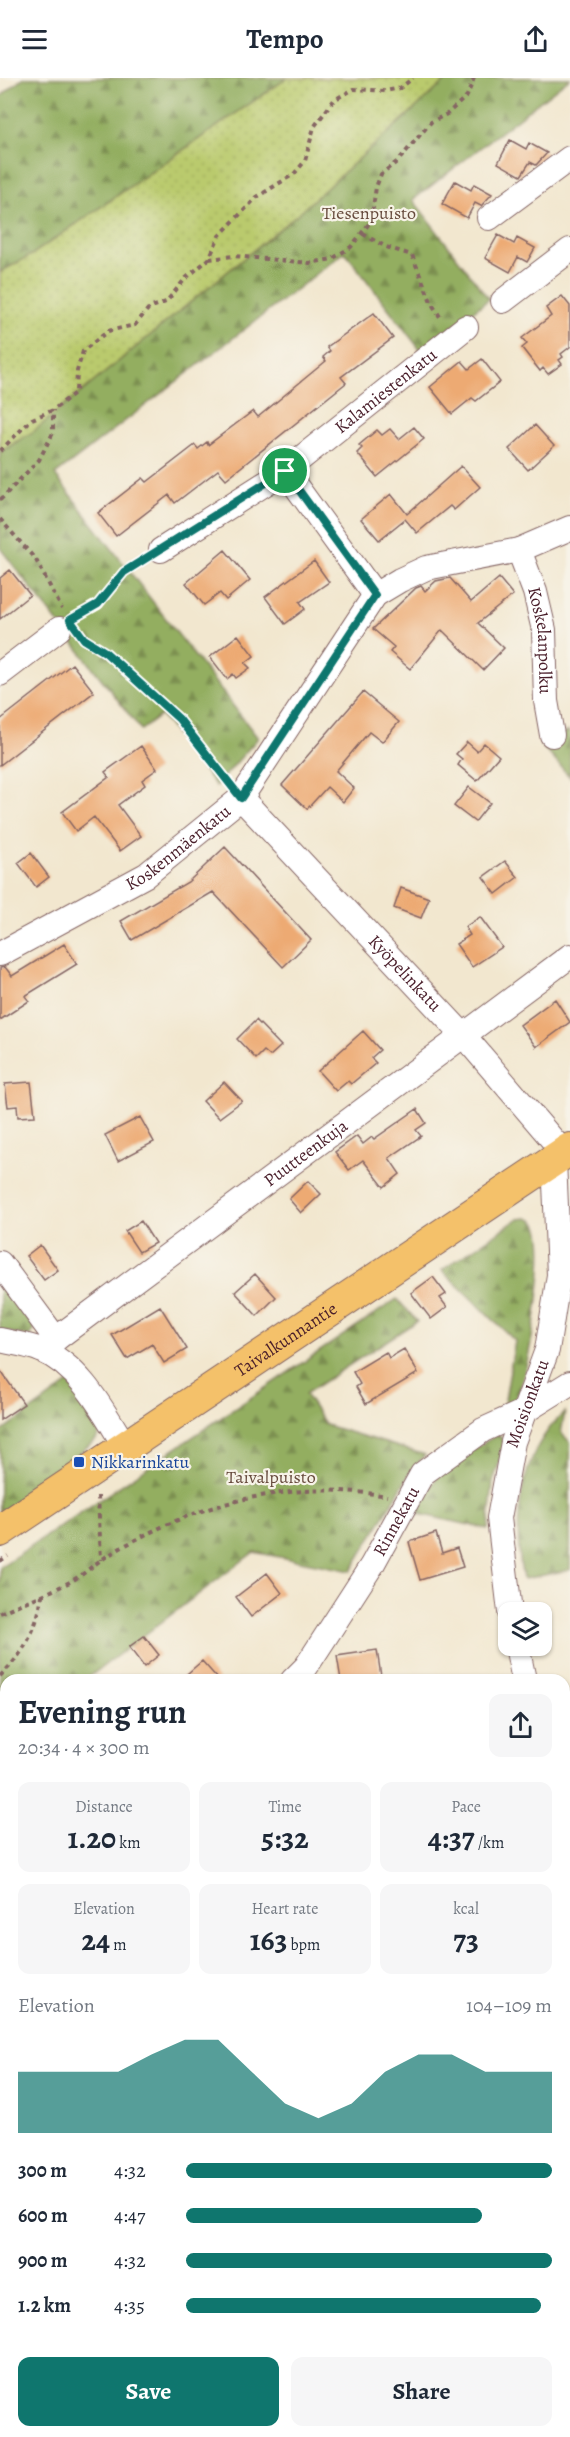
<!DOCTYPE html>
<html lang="en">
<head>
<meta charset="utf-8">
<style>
  body { margin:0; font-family:Alegreya,serif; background:#f6f6f7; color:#1f2937; height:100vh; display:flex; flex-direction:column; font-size:22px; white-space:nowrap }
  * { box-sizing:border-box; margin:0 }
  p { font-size:20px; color:#747a83 }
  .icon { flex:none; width:33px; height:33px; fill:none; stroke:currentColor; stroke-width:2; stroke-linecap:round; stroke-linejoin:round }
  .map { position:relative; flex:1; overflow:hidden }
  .sheet { position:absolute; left:0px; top:1596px; width:570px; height:764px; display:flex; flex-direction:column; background:#fff; border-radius:18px 18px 0 0; box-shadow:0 2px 4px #0004 }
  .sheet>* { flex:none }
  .fabs { position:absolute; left:498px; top:1524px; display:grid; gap:12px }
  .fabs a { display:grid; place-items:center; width:54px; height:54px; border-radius:12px; background:#fff; box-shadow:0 2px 4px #0004; font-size:30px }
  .pin { position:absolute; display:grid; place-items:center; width:51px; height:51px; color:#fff; margin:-26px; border:3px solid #fff; border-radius:50%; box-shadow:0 2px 6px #0007 }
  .round { display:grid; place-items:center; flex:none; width:63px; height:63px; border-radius:12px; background:#f6f6f7 }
  .head { display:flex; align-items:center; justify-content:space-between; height:102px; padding:0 18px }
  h1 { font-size:33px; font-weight:700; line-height:45px }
  .figures { display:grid; grid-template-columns:repeat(3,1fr); gap:9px; height:102px; padding:6px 18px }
  .figures div { display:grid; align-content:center; border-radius:12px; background:#f6f6f7; text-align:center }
  .figures b { font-size:30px; font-weight:700 }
  .figures small { font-size:16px; font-weight:400 }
  .figures p { font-size:16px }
  .chart { height:168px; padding:12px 18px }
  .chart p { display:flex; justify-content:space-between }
  .chart svg { width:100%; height:108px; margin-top:6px; fill:#0f766e; opacity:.7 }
  .action { display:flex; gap:12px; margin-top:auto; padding:12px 18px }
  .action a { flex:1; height:69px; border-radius:12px; background:#0f766e; color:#fff; font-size:24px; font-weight:700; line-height:69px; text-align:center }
  .action a+a { background:#f6f6f7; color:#1f2937 }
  ul { padding:0 18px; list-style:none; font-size:20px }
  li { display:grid; grid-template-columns:96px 72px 1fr; align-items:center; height:45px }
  li i { height:15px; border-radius:8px; background:#0f766e }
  header { display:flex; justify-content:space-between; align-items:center; height:78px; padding:0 18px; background:#fff; font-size:27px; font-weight:700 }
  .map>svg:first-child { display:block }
</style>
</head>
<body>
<header><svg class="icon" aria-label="menu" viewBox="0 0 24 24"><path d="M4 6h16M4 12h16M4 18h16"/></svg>Tempo<svg class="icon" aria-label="share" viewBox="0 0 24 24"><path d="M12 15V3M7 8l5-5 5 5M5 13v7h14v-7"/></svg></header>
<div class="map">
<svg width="570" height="2359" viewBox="0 0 570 2359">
  <defs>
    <pattern id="grass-dots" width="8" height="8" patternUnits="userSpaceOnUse" patternTransform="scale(1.5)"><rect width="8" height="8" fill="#baca6d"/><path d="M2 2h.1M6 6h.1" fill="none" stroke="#a1ad5f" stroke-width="1.8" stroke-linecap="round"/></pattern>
    <pattern id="forest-firs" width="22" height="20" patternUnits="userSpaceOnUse" patternTransform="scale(1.5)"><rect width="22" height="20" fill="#93ae60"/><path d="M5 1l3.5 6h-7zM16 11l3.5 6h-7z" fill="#7a8d4f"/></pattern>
    <pattern id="park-tufts" width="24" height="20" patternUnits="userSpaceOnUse" patternTransform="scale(1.5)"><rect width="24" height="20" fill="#baca6d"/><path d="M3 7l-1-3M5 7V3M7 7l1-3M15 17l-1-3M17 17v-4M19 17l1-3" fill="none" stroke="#a1ad5f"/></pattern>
  </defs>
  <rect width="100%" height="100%" fill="#f7f3e8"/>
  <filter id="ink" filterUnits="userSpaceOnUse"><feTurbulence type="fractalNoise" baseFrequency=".0167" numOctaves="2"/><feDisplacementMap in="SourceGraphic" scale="12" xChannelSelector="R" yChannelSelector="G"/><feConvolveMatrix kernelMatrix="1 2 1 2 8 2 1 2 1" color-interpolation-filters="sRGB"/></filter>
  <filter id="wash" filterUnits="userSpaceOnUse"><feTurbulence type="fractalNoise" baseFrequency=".008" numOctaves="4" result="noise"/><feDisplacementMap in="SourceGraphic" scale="24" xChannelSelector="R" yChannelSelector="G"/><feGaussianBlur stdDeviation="1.35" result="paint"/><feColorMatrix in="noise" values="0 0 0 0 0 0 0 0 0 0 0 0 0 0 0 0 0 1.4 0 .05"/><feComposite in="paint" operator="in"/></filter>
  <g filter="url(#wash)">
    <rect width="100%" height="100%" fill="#f2e7cf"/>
    <path fill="url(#grass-dots)" stroke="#82744c" stroke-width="1.5" d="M 287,0 L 449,0 L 300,134 L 33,354 L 0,374 L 0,194 L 31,177 Z"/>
    <path fill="url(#forest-firs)" stroke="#6e6646" stroke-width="1.5" d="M 23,0 L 287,0 L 31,177 L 0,194 L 0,19 Z
      M 449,0 L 570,0 L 413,122 L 489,221 L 421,273 L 345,174 L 55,397 L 258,660 L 216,708 L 161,637 L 141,652 L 0,470 L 0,374 L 33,354 L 300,134 Z
      M 568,653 L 570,656 L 570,699 L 542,668 Z
      M 527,1140 C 532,1142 536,1143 538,1148 C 550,1172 529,1289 518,1316 C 515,1322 510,1325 504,1328 L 515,1263 L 442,1192 L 518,1141 Z
      M 0,1199 L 35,1251 L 29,1259 L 0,1252 Z
      M 397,1221 L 417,1243 L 305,1316 L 326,1347 L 425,1377 L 410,1395 L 351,1493 L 254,1474 L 85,1602 L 6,1602 L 6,1662 L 0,1666 L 0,1489 Z
      M 69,1305 L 99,1344 L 101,1351 L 96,1362 L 0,1436 L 0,1355 Z
      M 565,1334 L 561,1355 L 570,1364 L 570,1492 L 523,1501 C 512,1445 519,1374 565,1334 Z
      M 497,1357 L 502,1360 L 504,1369 L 493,1404 L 488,1451 L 414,1435 L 439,1396 L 451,1384 Z
      M 0,1764 L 6,1772 L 6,1816 L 0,1821 Z"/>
    <path fill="url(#park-tufts)" stroke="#82744c" stroke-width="1.5" d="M 0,2167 L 6,2175 L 6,2263 L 0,2255 Z
      M 75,2354 L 142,2354 L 146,2359 L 79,2359 Z"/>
    <g id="blocks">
      <path fill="#edaa73" d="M 510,62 L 526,71 L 529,65 L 547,75 L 536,87 L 530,84 L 521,98 L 498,85 Z
        M 455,103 L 471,112 L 474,106 L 492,116 L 481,128 L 475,125 L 467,140 L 442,126 Z
        M 498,157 L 514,166 L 517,160 L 535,170 L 527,184 L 518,179 L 510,194 L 485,180 Z
        M 562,218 L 570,228 L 570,269 L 561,276 L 563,279 L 559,282 L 562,286 L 548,296 L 543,290 L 540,293 L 522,270 L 527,266 L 522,260 L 551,238 L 546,230 Z
        M 374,235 L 393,260 L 341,299 L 346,305 L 226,401 L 218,392 L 175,425 L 169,417 L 116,458 L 98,435 L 143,400 L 147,404 L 195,367 L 198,371 L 207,364 L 208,367 L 253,333 L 258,339 L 326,283 L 323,279 L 330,273 L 327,269 Z
        M 482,281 L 500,304 L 476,323 L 472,320 L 452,336 L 430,309 L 462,283 L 469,291 Z
        M 535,347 L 554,368 L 528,392 L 509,371 Z
        M 414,349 L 424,361 L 377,399 L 357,375 L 362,370 L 359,367 L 377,352 L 382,357 L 390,351 L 399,361 Z
        M 461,388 L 480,409 L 454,432 L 450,428 L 417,455 L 405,441 L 379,462 L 361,441 L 391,416 L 407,436 Z
        M 225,472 L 250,502 L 226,522 L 220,515 L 204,527 L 186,505 Z
        M 314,483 L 329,504 L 300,524 L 305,531 L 285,546 L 265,519 Z
        M 10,492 L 30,517 L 0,541 L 0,500 Z
        M 450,500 L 471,524 L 499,500 L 513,517 L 478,545 L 504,570 L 483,592 L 442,552 L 410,591 L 390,574 L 394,569 L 373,551 L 416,510 L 421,508 L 425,513 L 436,503 Z
        M 238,557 L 254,578 L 245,585 L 250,590 L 236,600 L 233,596 L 227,601 L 210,579 Z
        M 72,586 L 94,614 L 0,687 L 0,642 Z
        M 363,614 L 399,644 L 382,664 L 369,654 L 336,693 L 354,710 L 343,724 L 327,709 L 307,731 L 282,707 Z
        M 467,664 L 477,673 L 484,665 L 499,678 L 477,703 L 458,687 L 462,681 L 456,676 Z
        M 141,668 L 157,691 L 142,702 L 145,707 L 118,727 L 141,758 L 120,773 L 94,739 L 76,753 L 62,734 L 109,699 L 105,694 Z
        M 469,709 L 490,725 L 475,744 L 454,728 Z
        M 225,769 L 311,862 L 283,889 L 213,814 L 132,862 L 121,843 L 188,804 Z
        M 31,775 L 49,799 L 36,809 L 18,785 Z
        M 505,783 L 518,799 L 496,816 L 483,799 Z
        M 401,810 L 429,820 L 421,840 L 394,830 Z
        M 480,839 L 502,869 L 472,889 L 456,866 L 470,857 L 465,849 Z
        M 64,866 L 77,886 L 25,918 L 29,923 L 0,942 L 0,890 L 5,889 L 12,898 Z
        M 555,921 L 570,944 L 536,969 L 520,947 Z
        M 256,942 L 281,968 L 270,978 L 264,973 L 256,981 L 237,961 Z
        M 363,953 L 380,972 L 371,980 L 376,985 L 351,1006 L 348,1003 L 336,1013 L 318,993 Z
        M 31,1004 L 35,1038 L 18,1039 L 17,1028 L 8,1029 L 5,1006 Z
        M 224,1004 L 242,1023 L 219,1040 L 203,1023 Z
        M 417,1031 L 426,1045 L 416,1052 L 421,1058 L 389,1080 L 400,1096 L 384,1109 L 363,1082 L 349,1092 L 335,1074 L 357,1058 L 363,1066 L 372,1059 L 374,1061 Z
        M 140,1039 L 154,1064 L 118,1083 L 105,1057 Z
        M 308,1103 L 321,1116 L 301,1135 L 289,1121 Z
        M 141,1143 L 155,1165 L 139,1174 L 125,1153 Z
        M 40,1167 L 58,1192 L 44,1202 L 26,1178 Z
        M 255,1196 L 276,1219 L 257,1238 L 235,1214 Z
        M 433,1199 L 446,1216 L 440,1220 L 447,1229 L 431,1241 L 411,1215 Z
        M 160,1228 L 187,1271 L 164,1285 L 152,1266 L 127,1281 L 112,1257 Z
        M 404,1271 L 418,1295 L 366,1326 L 356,1309 L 360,1306 L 353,1294 L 386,1274 L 389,1280 Z
        M 0,1292 L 24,1326 L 0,1342 Z
        M 436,1455 L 442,1475 L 457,1470 L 463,1489 L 420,1502 L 409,1464 Z
        M 267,1495 L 282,1515 L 251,1539 L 236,1519 Z
        M 144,1558 L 159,1577 L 144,1589 L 129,1569 Z
        M 377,1572 L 381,1598 L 341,1602 L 337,1578 Z
        M 202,1583 L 219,1602 L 180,1602 Z"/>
    </g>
  </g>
  <g filter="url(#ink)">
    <use href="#blocks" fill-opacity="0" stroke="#856564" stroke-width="1.5"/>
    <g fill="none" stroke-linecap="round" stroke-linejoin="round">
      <g stroke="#856564" stroke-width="26">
        <g id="minor">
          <path d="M 489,140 L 570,80"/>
          <path d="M 503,223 L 570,172"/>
          <path d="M 161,472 L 285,393"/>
          <path id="s1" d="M 519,472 L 535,514 L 544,552 L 546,623 L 552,657"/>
          <path id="s2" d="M 375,517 L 285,393 L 466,249"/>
          <path d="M 0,596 L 59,551"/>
          <path id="s3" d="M 241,720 L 464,958 L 564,1075"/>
          <path id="s4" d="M 0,876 L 146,797 L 241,720 L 375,517 L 400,502 L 426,490 L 519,472 L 570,450"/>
          <path d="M 0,1185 L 56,1261"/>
          <path d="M 0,1262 C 13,1265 28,1267 41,1272 C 81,1289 103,1333 125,1368"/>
          <path id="s5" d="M 41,1272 L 570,878"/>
          <path id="s6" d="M 510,1534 L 499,1440 L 513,1364 L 547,1272 L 559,1197 L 554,1082"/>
          <path d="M 517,1568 L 524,1602"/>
          <path id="s7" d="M 293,1602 L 306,1589 L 372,1487 L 422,1396 L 483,1352 L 525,1333 L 570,1305"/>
          <path d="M 564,1663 L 570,1658"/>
          <path d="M 564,1755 L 570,1763"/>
          <path d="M 0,1836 L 6,1831"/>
          <path d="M 0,1994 L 6,2002"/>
          <path d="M 0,2113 L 6,2108"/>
          <path d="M 564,2212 L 570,2220"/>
          <path d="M 308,2354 L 312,2359"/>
        </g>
      </g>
      <g stroke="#856564" stroke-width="34">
        <g id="major">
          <path id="s8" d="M 0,1453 L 570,1071"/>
        </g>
      </g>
      <path stroke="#856564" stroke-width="4" stroke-dasharray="4.5 4.5" stroke-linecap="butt" d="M 363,156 L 386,169 L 412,177 L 432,226 L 442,242
        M 209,181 L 234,178 L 310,185 L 332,181 L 351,169 L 371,143 L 376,109 L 381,96 L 398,83 L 431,44 L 447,36 L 467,18 L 474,0
        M 0,373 L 32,341 L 53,332 L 76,314 L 77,293 L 83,273 L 108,253 L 135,247 L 149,230 L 166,224 L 186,200 L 209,181 L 219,158 L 257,119 L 294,96 L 305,83 L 314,49 L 334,22 L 354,11 L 386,13 L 400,10 L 413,0
        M 0,422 L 39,382 L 53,355 L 53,332
        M 0,441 L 36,482 L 62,531
        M 74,539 L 98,527 L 125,494 L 143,483
        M 79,554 L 179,641 L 227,702
        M 98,1418 L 101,1482
        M 0,1483 L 8,1478
        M 0,1535 C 25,1523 51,1515 75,1501 C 84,1496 92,1488 101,1482 C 187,1427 285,1400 387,1418
        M 0,1598 C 24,1576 38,1549 42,1517
        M 0,1788 L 6,1794"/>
      <use href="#minor" stroke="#fff" stroke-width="24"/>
      <use href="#major" stroke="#f4c16b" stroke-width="32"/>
    </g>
  </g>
  <g fill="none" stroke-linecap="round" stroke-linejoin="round" filter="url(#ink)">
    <g stroke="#fff" stroke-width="12">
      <path id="route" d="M 285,393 L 375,517 L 241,720 L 179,641 L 105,574 L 84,561 L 70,542 L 98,526 L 124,494 Z"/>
    </g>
    <use href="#route" stroke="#0f766e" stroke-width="8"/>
  </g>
  <rect fill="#1a4fb4" stroke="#f7f3e8" stroke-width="2" x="73" y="1378" width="12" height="12" rx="3"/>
  <g text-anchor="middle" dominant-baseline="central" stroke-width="4.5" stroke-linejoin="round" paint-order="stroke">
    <g font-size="18" fill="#664a3c" stroke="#f7f3e8">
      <text x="369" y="135">Tiesenpuisto</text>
      <text x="271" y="1399">Taivalpuisto</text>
    </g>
    <g font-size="18" fill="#4a1f2b" stroke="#f7f3e8">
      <text stroke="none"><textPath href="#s2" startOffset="282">Kalamiestenkatu</textPath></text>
      <text stroke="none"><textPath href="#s1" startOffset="94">Koskelanpolku</textPath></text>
      <text stroke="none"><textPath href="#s4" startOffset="208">Koskenmäenkatu</textPath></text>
      <text stroke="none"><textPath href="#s3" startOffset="240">Kyöpelinkatu</textPath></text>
      <text stroke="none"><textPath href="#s5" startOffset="330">Puutteenkuja</textPath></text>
      <text stroke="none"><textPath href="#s8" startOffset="344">Taivalkunnantie</textPath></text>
      <text stroke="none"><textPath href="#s6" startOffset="213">Moisionkatu</textPath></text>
      <text stroke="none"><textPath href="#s7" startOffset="190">Rinnekatu</textPath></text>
    </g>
    <g font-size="18" fill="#164399" stroke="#f7f3e8" text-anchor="start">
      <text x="91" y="1384">Nikkarinkatu</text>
    </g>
  </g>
</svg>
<div class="fabs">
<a><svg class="icon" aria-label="layers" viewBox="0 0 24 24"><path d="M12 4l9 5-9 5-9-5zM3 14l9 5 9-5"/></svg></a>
</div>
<div class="pin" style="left:285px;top:393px;background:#1e9e55"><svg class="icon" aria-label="arrive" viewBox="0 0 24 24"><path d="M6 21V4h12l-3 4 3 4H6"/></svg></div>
<section class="sheet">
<div class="head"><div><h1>Evening run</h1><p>20:34 · 4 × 300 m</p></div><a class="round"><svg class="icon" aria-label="share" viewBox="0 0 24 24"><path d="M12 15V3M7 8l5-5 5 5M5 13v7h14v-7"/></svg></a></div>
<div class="figures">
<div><p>Distance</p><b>1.20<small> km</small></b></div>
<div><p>Time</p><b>5:32</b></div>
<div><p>Pace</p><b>4:37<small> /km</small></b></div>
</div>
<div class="figures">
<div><p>Elevation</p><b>24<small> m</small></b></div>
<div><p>Heart rate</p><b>163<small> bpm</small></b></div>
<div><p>kcal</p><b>73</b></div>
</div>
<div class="chart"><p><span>Elevation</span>104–109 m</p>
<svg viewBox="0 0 160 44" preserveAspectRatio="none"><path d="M0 44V19L10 19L20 19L30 19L40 12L50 6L60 6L70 19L80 32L90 38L100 32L110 19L120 12L130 12L140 19L150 19L160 19V44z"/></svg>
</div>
<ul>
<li><b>300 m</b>4:32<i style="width:100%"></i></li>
<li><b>600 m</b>4:47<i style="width:81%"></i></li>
<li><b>900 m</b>4:32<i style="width:100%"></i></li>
<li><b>1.2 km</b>4:35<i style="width:97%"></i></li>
</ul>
<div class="action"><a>Save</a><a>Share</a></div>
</section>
</div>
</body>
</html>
